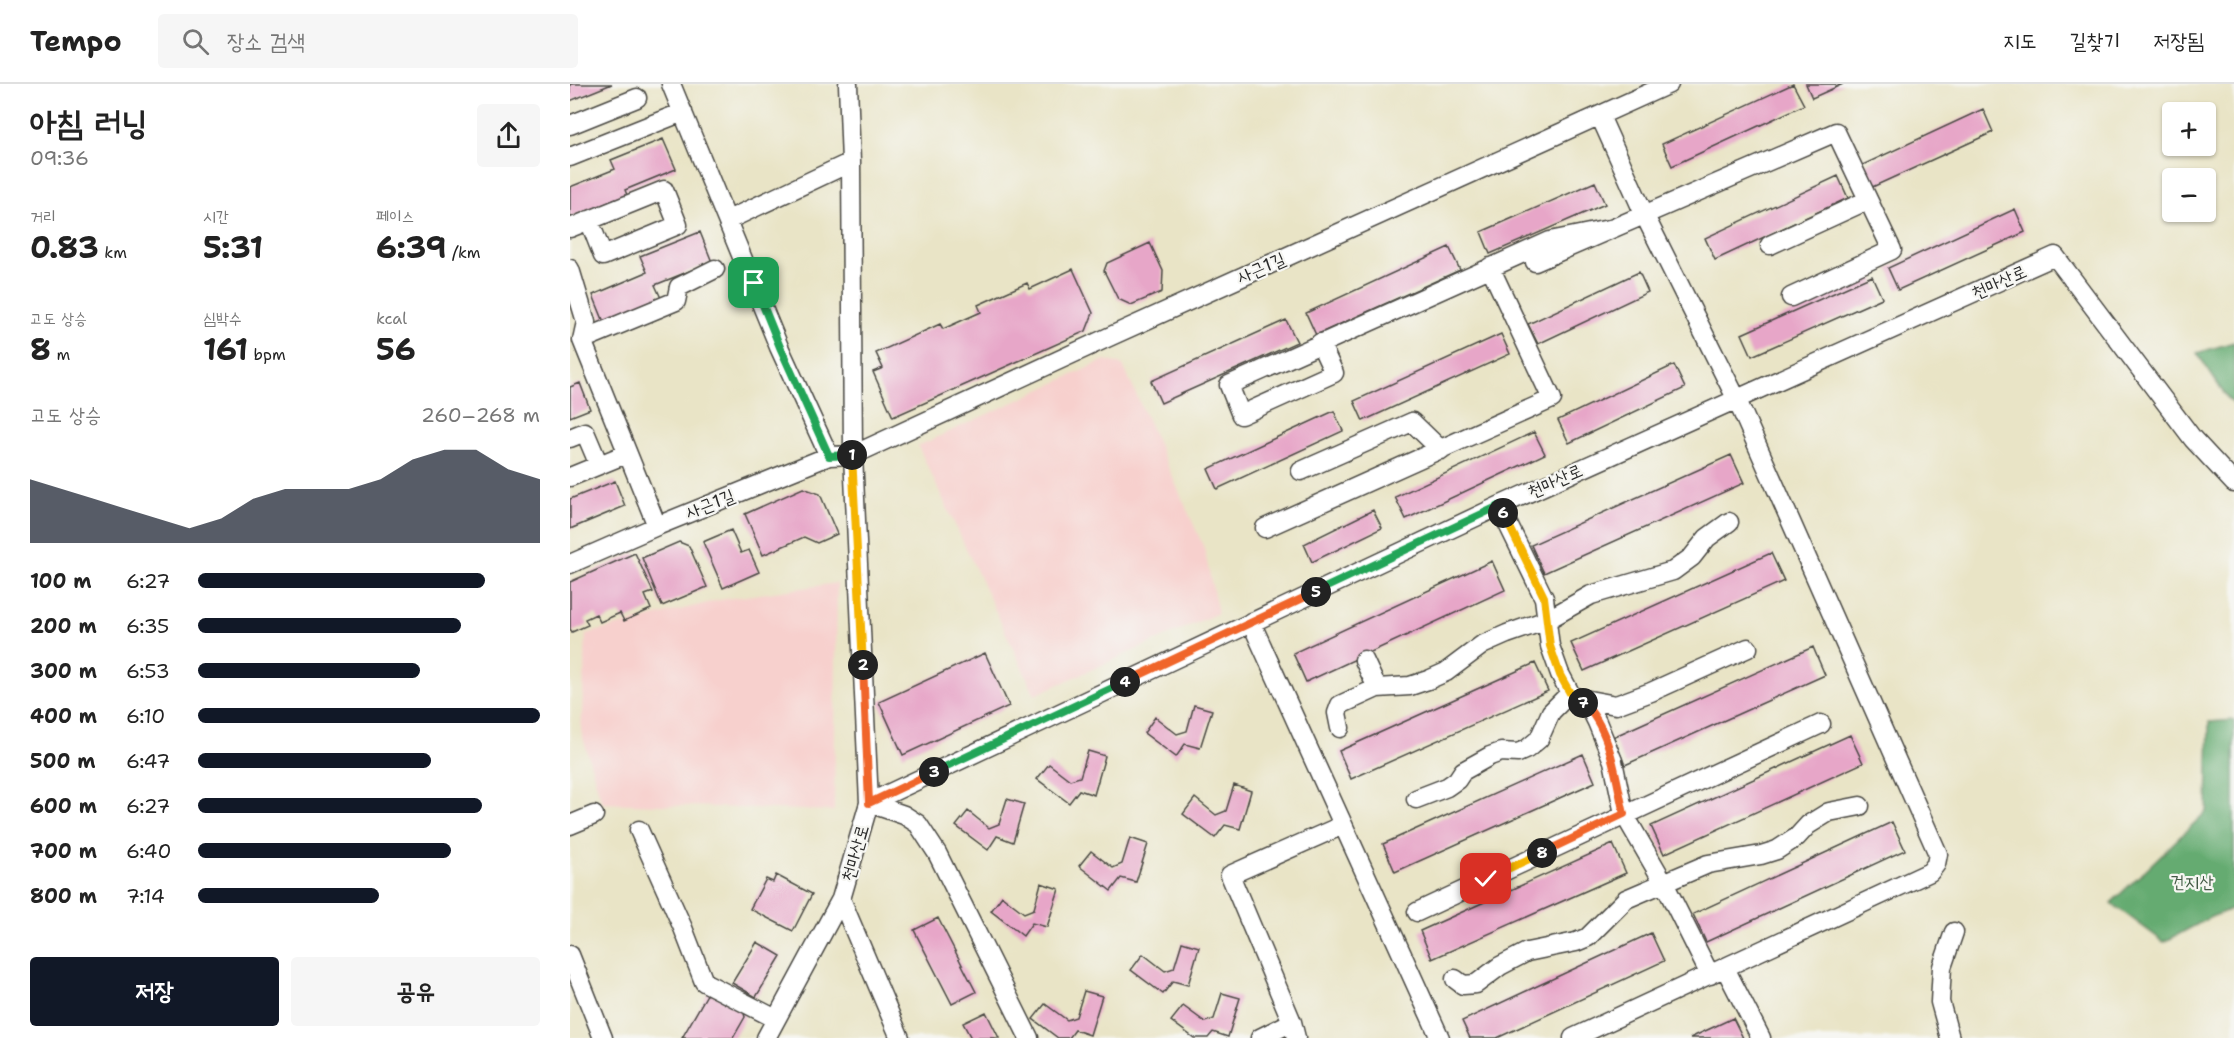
<!DOCTYPE html>
<html lang="ko">
<head>
<meta charset="utf-8">
<style>
  body { margin:0; font-family:"Shantell Sans","Poor Story",sans-serif; background:#f6f6f6; color:#222; height:100vh; display:flex; flex-direction:column; font-size:22px; white-space:nowrap }
  * { box-sizing:border-box; margin:0 }
  p { font-size:20px; color:#767676 }
  .icon { flex:none; width:33px; height:33px; fill:none; stroke:currentColor; stroke-width:2; stroke-linecap:round; stroke-linejoin:round }
  .map { position:relative; flex:1; overflow:hidden }
  .panel { display:flex; flex-direction:column; background:#fff; width:570px }
  .panel>* { flex:none }
  .tools { position:absolute; left:1592px; top:18px; display:grid; gap:12px }
  .tools a { display:grid; place-items:center; width:54px; height:54px; border-radius:6px; background:#fff; box-shadow:0 2px 4px #0004; font-size:30px }
  .pin { position:absolute; display:grid; place-items:center; width:51px; height:51px; color:#fff; margin:-26px; border-radius:12px; box-shadow:0 3px 9px #0006 }
  .km { position:absolute; width:30px; height:30px; margin:-15px; border-radius:50%; background:#222; color:#fff; font-size:16px; line-height:30px; text-align:center }
  .round { display:grid; place-items:center; flex:none; width:63px; height:63px; border-radius:6px; background:#f6f6f6 }
  .headline { display:flex; align-items:center; justify-content:space-between; height:102px; padding:0 30px }
  h1 { font-size:33px; font-weight:700; line-height:45px }
  .stats { display:grid; grid-template-columns:repeat(3,1fr); gap:9px; height:102px; padding:6px 30px }
  .stats div { display:grid; align-content:center }
  .stats b { font-size:30px; font-weight:700 }
  .stats small { font-size:16px; font-weight:400 }
  .stats p { font-size:16px }
  .chart { height:168px; padding:12px 30px }
  .chart p { display:flex; justify-content:space-between }
  .chart svg { width:100%; height:108px; margin-top:6px; fill:#111827; opacity:.7 }
  .action { display:flex; gap:12px; margin-top:auto; padding:12px 30px }
  .action a { flex:1; height:69px; border-radius:6px; background:#111827; color:#fff; font-size:24px; font-weight:700; line-height:69px; text-align:center }
  .action a+a { background:#f6f6f6; color:#222 }
  ul { padding:0 30px; list-style:none; font-size:20px }
  li { display:grid; grid-template-columns:96px 72px 1fr; align-items:center; height:45px }
  li i { height:15px; border-radius:8px; background:#111827 }
  header { display:flex; align-items:center; gap:36px; box-sizing:border-box; height:84px; padding:0 30px; background:#fff; border-bottom:2px solid #e0e0e0 }
  header strong { font-size:28px }
  nav { display:flex; gap:33px; margin-inline-start:auto; font-size:21px }
  .search { width:420px; height:54px; background:#f6f6f6; display:flex; align-items:center; gap:15px; box-sizing:border-box; padding:0 21px; border-radius:6px; color:#767676; font-size:22px }
  main { display:flex; flex:1; min-height:0 }
  .map>svg:first-child { display:block }
</style>
</head>
<body>
<header>
<strong>Tempo</strong>
<div class="search"><svg class="icon" aria-label="search" viewBox="0 0 24 24"><circle cx="10" cy="10" r="6"/><path d="M15 15l6 6"/></svg>장소 검색</div>
<nav><a>지도</a><a>길찾기</a><a>저장됨</a></nav>
</header>
<main>
<section class="panel">
<div class="headline"><div><h1>아침 러닝</h1><p>09:36</p></div><a class="round"><svg class="icon" aria-label="share" viewBox="0 0 24 24"><path d="M12 15V3M7 8l5-5 5 5M5 13v7h14v-7"/></svg></a></div>
<div class="stats">
<div><p>거리</p><b>0.83<small> km</small></b></div>
<div><p>시간</p><b>5:31</b></div>
<div><p>페이스</p><b>6:39<small> /km</small></b></div>
</div>
<div class="stats">
<div><p>고도 상승</p><b>8<small> m</small></b></div>
<div><p>심박수</p><b>161<small> bpm</small></b></div>
<div><p>kcal</p><b>56</b></div>
</div>
<div class="chart"><p><span>고도 상승</span>260–268 m</p>
<svg viewBox="0 0 160 44" preserveAspectRatio="none"><path d="M0 44V18L10 22L20 26L30 30L40 34L50 38L60 34L70 26L80 22L90 22L100 22L110 18L120 10L130 6L140 6L150 14L160 18V44z"/></svg>
</div>
<ul>
<li><b>100 m</b>6:27<i style="width:84%"></i></li>
<li><b>200 m</b>6:35<i style="width:77%"></i></li>
<li><b>300 m</b>6:53<i style="width:65%"></i></li>
<li><b>400 m</b>6:10<i style="width:100%"></i></li>
<li><b>500 m</b>6:47<i style="width:68%"></i></li>
<li><b>600 m</b>6:27<i style="width:83%"></i></li>
<li><b>700 m</b>6:40<i style="width:74%"></i></li>
<li><b>800 m</b>7:14<i style="width:53%"></i></li>
</ul>
<div class="action"><a>저장</a><a>공유</a></div>
</section>
<div class="map">
<svg width="1664" height="954" viewBox="0 0 1664 954">
  <rect width="100%" height="100%" fill="#f6f6f2"/>
  <filter id="ink" filterUnits="userSpaceOnUse"><feTurbulence type="fractalNoise" baseFrequency=".0167" numOctaves="2"/><feDisplacementMap in="SourceGraphic" scale="12" xChannelSelector="R" yChannelSelector="G"/><feConvolveMatrix kernelMatrix="1 2 1 2 8 2 1 2 1" color-interpolation-filters="sRGB"/></filter>
  <filter id="wash" filterUnits="userSpaceOnUse"><feTurbulence type="fractalNoise" baseFrequency=".008" numOctaves="4" result="noise"/><feDisplacementMap in="SourceGraphic" scale="24" xChannelSelector="R" yChannelSelector="G"/><feGaussianBlur stdDeviation="1.35" result="paint"/><feColorMatrix in="noise" values="0 0 0 0 0 0 0 0 0 0 0 0 0 0 0 0 0 1.4 0 .05"/><feComposite in="paint" operator="in"/></filter>
  <g filter="url(#wash)">
    <rect width="100%" height="100%" fill="#e9e4c6"/>
    <path fill="#f7d0cd" d="M 535,276 L 553,281 L 634,464 L 648,529 L 465,611 L 348,362 Z
      M 267,499 L 264,727 L 32,719 L 11,647 L 16,550 L 149,516 Z"/>
    <path fill="#65ab71" stroke="#486b4e" stroke-width="1.5" d="M 1664,258 L 1664,320 L 1657,314 L 1627,269 Z
      M 1664,636 L 1664,824 L 1641,833 L 1594,858 L 1541,819 L 1637,727 L 1639,638 Z"/>
    <g id="blocks">
      <path fill="#e7a6c8" d="M 0,0 L 42,0 L 0,17 Z
        M 1223,0 L 1234,21 L 1102,82 L 1092,60 Z
        M 1236,0 L 1273,0 L 1242,14 Z
        M 1413,25 L 1423,48 L 1298,105 L 1288,83 Z
        M 93,55 L 106,85 L 55,106 L 57,111 L 0,134 L 0,103 L 45,85 L 41,76 Z
        M 1268,92 L 1278,114 L 1145,176 L 1135,154 Z
        M 1025,98 L 1035,120 L 920,170 L 911,148 Z
        M 1445,125 L 1455,148 L 1328,206 L 1318,184 Z
        M 130,148 L 142,178 L 85,201 L 91,214 L 34,238 L 23,211 L 77,188 L 70,172 Z
        M 580,159 L 593,187 L 592,208 L 561,221 L 548,215 L 534,187 L 537,179 Z
        M 879,163 L 890,186 L 746,251 L 736,229 Z
        M 503,185 L 523,229 L 516,247 L 323,333 L 303,288 L 313,284 L 306,269 L 370,240 L 373,245 L 411,228 L 408,221 L 457,199 L 460,205 Z
        M 1069,188 L 1078,208 L 968,260 L 958,240 Z
        M 1302,192 L 1312,214 L 1182,272 L 1172,250 Z
        M 716,236 L 727,258 L 591,319 L 581,297 Z
        M 931,250 L 940,270 L 793,337 L 784,317 Z
        M 1104,281 L 1115,304 L 999,359 L 988,336 Z
        M 10,299 L 20,325 L 0,333 L 0,303 Z
        M 764,327 L 773,347 L 647,405 L 638,385 Z
        M 964,348 L 975,370 L 836,435 L 825,413 Z
        M 1161,371 L 1174,399 L 974,489 L 961,461 Z
        M 45,397 L 55,422 L 0,445 L 0,415 Z
        M 233,404 L 250,410 L 267,450 L 247,459 L 234,453 L 193,471 L 175,430 Z
        M 803,426 L 812,444 L 742,478 L 734,460 Z
        M 161,446 L 171,469 L 179,466 L 189,488 L 153,504 L 133,458 Z
        M 109,458 L 119,462 L 137,503 L 92,522 L 72,474 Z
        M 65,469 L 83,508 L 75,511 L 81,525 L 54,537 L 50,529 L 30,538 L 26,530 L 15,535 L 18,541 L 2,548 L 0,545 L 0,498 Z
        M 1201,469 L 1214,497 L 1014,587 L 1001,559 Z
        M 922,477 L 935,506 L 736,598 L 723,569 Z
        M 1243,563 L 1255,591 L 1055,681 L 1043,653 Z
        M 415,569 L 439,622 L 333,671 L 309,618 Z
        M 965,579 L 978,607 L 781,695 L 769,667 Z
        M 624,621 L 642,626 L 630,664 L 615,660 L 606,673 L 574,649 L 585,633 L 607,650 L 617,647 Z
        M 1280,651 L 1293,679 L 1094,770 L 1081,742 Z
        M 518,667 L 535,672 L 524,711 L 509,706 L 499,719 L 467,695 L 479,680 L 500,696 L 510,693 Z
        M 1013,670 L 1025,698 L 825,788 L 813,760 Z
        M 664,701 L 681,707 L 670,745 L 655,741 L 645,754 L 613,730 L 625,714 L 646,731 L 656,727 Z
        M 437,715 L 454,720 L 443,758 L 427,752 L 418,766 L 386,742 L 398,727 L 419,744 L 429,740 Z
        M 1322,738 L 1335,766 L 1136,858 L 1123,830 Z
        M 560,754 L 578,760 L 566,798 L 551,794 L 541,807 L 509,782 L 521,767 L 543,784 L 552,780 Z
        M 1043,760 L 1056,789 L 862,875 L 850,847 Z
        M 206,791 L 242,810 L 223,847 L 180,825 L 196,795 L 203,798 Z
        M 471,799 L 489,805 L 477,843 L 462,839 L 453,852 L 421,827 L 432,812 L 454,829 L 464,825 Z
        M 368,834 L 406,908 L 382,920 L 344,846 Z
        M 1081,849 L 1094,877 L 927,954 L 900,954 L 892,937 Z
        M 187,858 L 211,872 L 186,913 L 162,899 Z
        M 612,858 L 629,863 L 618,901 L 603,897 L 593,910 L 561,886 L 573,870 L 595,887 L 604,884 Z
        M 139,907 L 173,926 L 175,933 L 163,954 L 112,954 Z
        M 514,907 L 532,912 L 520,951 L 505,946 L 499,954 L 488,954 L 463,935 L 475,920 L 497,936 L 506,933 Z
        M 652,909 L 670,914 L 658,953 L 643,948 L 638,954 L 624,954 L 601,937 L 613,922 L 635,938 L 644,935 Z
        M 416,928 L 429,954 L 401,954 L 393,939 Z
        M 1163,934 L 1173,954 L 1120,954 Z"/>
    </g>
  </g>
  <g filter="url(#ink)">
    <use href="#blocks" fill-opacity="0" stroke="#484742" stroke-width="1.5"/>
    <g fill="none" stroke-linecap="round" stroke-linejoin="round">
      <g stroke="#484742" stroke-width="21">
        <path id="minor" d="M 101,0 L 209,263 L 259,372
          M 278,0 L 281,78 L 283,371 L 299,719 L 334,731 L 348,740 L 367,769 L 459,954
          M 0,41 L 67,14
          M 0,73 L 113,28
          M 158,136 L 281,78
          M 0,144 L 94,106 L 108,141 L 33,172 L 19,136
          M 1200,161 L 1298,116
          M 965,178 L 1266,48 L 1322,166 L 1221,213
          M 0,185 L 16,238 L 12,256 L 87,442
          M 12,256 L 106,217 L 109,203 L 145,185
          M 750,259 L 764,289 L 671,331 L 659,301 L 980,157 L 1044,144
          M 0,354 L 15,348 L 29,381
          M 731,387 L 842,338 L 871,366
          M 0,393 L 56,370
          M 929,422 L 974,514 L 980,562 L 990,590 L 1000,609 L 1021,626 L 1027,638 L 1043,677 L 1054,730 L 1094,799 L 1140,891
          M 695,444 L 982,315 L 920,183
          M 0,480 L 87,442 L 259,372 L 283,371 L 541,252 L 1099,0
          M 681,538 L 870,954
          M 794,576 L 807,604
          M 1008,614 L 1046,621 L 1081,608 L 1178,564
          M 770,644 L 767,629 L 770,621 L 807,604 L 840,602 L 858,596 L 876,588 L 912,561 L 937,550 L 977,536 L 1021,511 L 1103,487 L 1122,473 L 1137,454 L 1159,438
          M 846,715 L 877,703 L 887,696 L 893,687 L 920,672 L 931,668 L 948,669 L 957,665 L 969,655 L 981,628 L 1000,609
          M 0,741 L 24,731
          M 69,746 L 113,844 L 134,898 L 206,935
          M 271,815 L 330,954
          M 847,828 L 1251,640
          M 0,871 L 33,954
          M 1155,884 L 1191,954
          M 885,895 L 893,901 L 906,900 L 930,882 L 957,868 L 1006,858 L 1018,853 L 1056,815 L 1138,780 L 1191,771 L 1207,766 L 1227,753 L 1238,741 L 1259,728 L 1290,722
          M 196,954 L 271,815 L 299,719 L 929,422 L 1485,172 L 1623,355 L 1664,399
          M 690,954 L 722,938
          M 726,954 L 722,938 L 660,791 L 773,741
          M 1003,954 L 1360,788 L 1366,780 L 1368,770 L 1167,316 L 1075,132 L 1030,32
          M 1380,954 L 1370,918 L 1372,883 L 1384,848"/>
      </g>
      <use href="#minor" stroke="#fff" stroke-width="18"/>
    </g>
  </g>
  <g fill="none" stroke-linecap="round" stroke-linejoin="round" filter="url(#ink)">
    <g stroke="#fff" stroke-width="12">
      <path id="split-1" d="M 184,199 L 210,263 L 259,372 L 282,371"/>
    </g>
    <g stroke="#fff" stroke-width="12">
      <path id="split-2" d="M 282,371 L 293,581"/>
    </g>
    <g stroke="#fff" stroke-width="12">
      <path id="split-3" d="M 293,581 L 299,719 L 364,688"/>
    </g>
    <g stroke="#fff" stroke-width="12">
      <path id="split-4" d="M 364,688 L 555,598"/>
    </g>
    <g stroke="#fff" stroke-width="12">
      <path id="split-5" d="M 555,598 L 746,508"/>
    </g>
    <g stroke="#fff" stroke-width="12">
      <path id="split-6" d="M 746,508 L 929,422 L 933,429"/>
    </g>
    <g stroke="#fff" stroke-width="12">
      <path id="split-7" d="M 933,429 L 974,513 L 980,562 L 990,591 L 1000,609 L 1013,619"/>
    </g>
    <g stroke="#fff" stroke-width="12">
      <path id="split-8" d="M 972,769 L 1054,730 C 1046,696 1041,644 1013,619"/>
    </g>
    <g stroke="#fff" stroke-width="12">
      <path id="split-9" d="M 916,795 L 972,769"/>
    </g>
    <use href="#split-1" stroke="#22a559" stroke-width="8"/>
    <use href="#split-2" stroke="#f5b400" stroke-width="8"/>
    <use href="#split-3" stroke="#f0652b" stroke-width="8"/>
    <use href="#split-4" stroke="#22a559" stroke-width="8"/>
    <use href="#split-5" stroke="#f0652b" stroke-width="8"/>
    <use href="#split-6" stroke="#22a559" stroke-width="8"/>
    <use href="#split-7" stroke="#f5b400" stroke-width="8"/>
    <use href="#split-8" stroke="#f0652b" stroke-width="8"/>
    <use href="#split-9" stroke="#f5b400" stroke-width="8"/>
  </g>
  <g text-anchor="middle" dominant-baseline="central" stroke-width="4.5" stroke-linejoin="round" paint-order="stroke">
    <g font-size="18" fill="#2b2b2b" stroke="#f6f6f2">
      <text transform="translate(691 184) rotate(-24)">사근1길</text>
      <text transform="translate(1429 198) rotate(-24)">천마산로</text>
      <text transform="translate(985 397) rotate(-24)">천마산로</text>
      <text transform="translate(140 420) rotate(-22)">사근1길</text>
      <text transform="translate(285 769) rotate(-74)">천마산로</text>
    </g>
    <g font-size="18" fill="#435a45" stroke="#f6f6f2">
      <text x="1622" y="798">건지산</text>
    </g>
  </g>
</svg>
<div class="tools">
<a>+</a>
<a>−</a>
</div>
<div class="pin" style="left:184px;top:199px;background:#1e9e55"><svg class="icon" aria-label="arrive" viewBox="0 0 24 24"><path d="M6 21V4h12l-3 4 3 4H6"/></svg></div>
<div class="pin" style="left:916px;top:795px;background:#d93025"><svg class="icon" aria-label="check" viewBox="0 0 24 24"><path d="M5 12l5 5 9-10"/></svg></div>
<b class="km" style="left:282px;top:371px">1</b>
<b class="km" style="left:293px;top:581px">2</b>
<b class="km" style="left:364px;top:688px">3</b>
<b class="km" style="left:555px;top:598px">4</b>
<b class="km" style="left:746px;top:508px">5</b>
<b class="km" style="left:933px;top:429px">6</b>
<b class="km" style="left:1013px;top:619px">7</b>
<b class="km" style="left:972px;top:769px">8</b>
</div>
</main>
</body>
</html>
